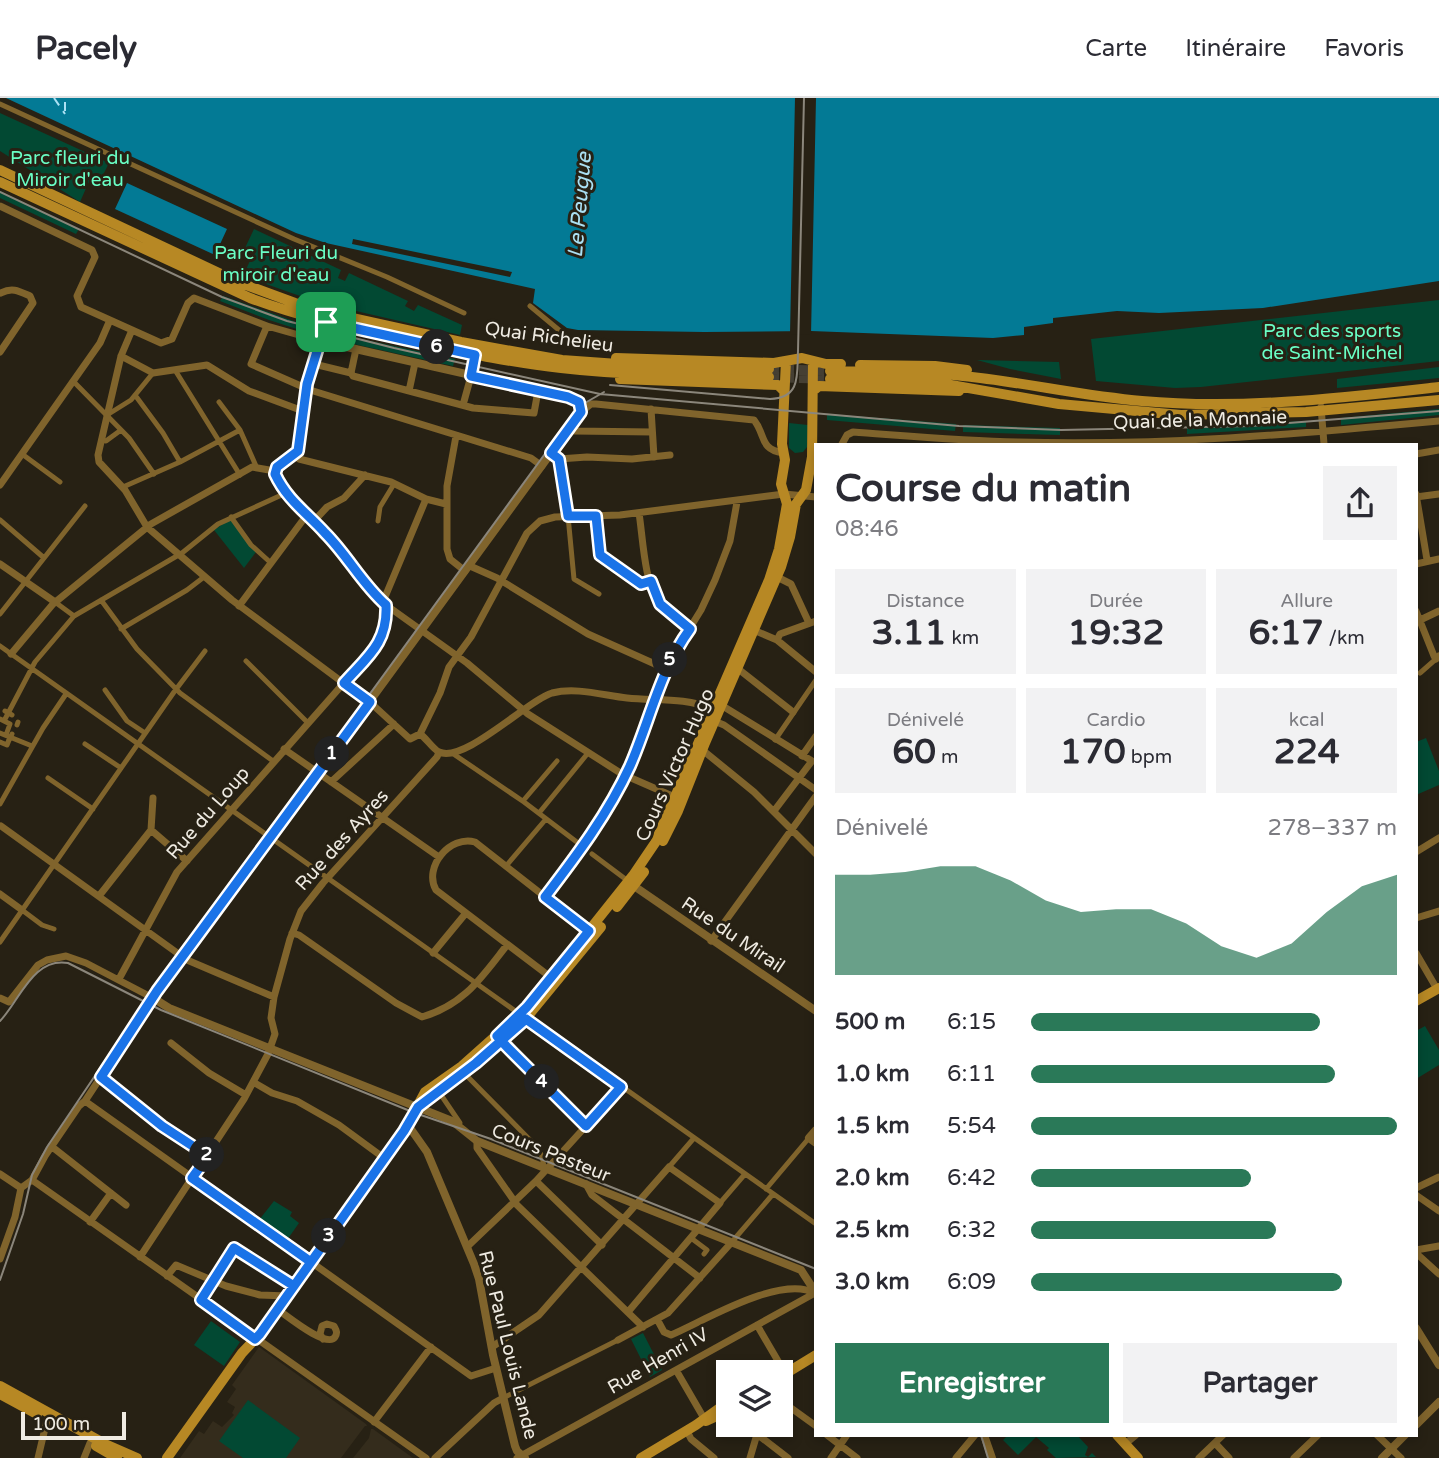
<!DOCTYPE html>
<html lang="fr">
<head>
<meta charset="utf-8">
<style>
  body { margin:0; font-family:"Varela Round",sans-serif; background:#f2f2f3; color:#2b2b33; height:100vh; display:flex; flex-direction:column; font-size:26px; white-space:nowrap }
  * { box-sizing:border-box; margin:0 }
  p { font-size:23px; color:#7c7c81 }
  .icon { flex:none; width:38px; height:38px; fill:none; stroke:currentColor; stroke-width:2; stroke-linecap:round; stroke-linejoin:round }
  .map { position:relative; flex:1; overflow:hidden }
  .drawer { position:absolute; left:814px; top:345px; width:604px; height:994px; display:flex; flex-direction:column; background:#fff; border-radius:0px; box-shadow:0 4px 10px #0003 }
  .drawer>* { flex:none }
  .fabs { position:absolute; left:716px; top:1262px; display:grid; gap:14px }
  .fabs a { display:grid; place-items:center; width:77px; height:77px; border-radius:0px; background:#fff; box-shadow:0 4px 10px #0003; font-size:35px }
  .scale { position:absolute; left:21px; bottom:18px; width:105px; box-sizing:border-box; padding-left:7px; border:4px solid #efebe2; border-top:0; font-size:19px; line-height:24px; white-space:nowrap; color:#efebe2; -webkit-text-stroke:5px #272114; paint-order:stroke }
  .pin { position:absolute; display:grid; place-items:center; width:60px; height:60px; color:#fff; margin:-30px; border-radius:14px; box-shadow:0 4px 10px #0006 }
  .km { position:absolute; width:35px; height:35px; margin:-18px; border-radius:50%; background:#222; color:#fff; font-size:19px; line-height:35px; text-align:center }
  .round { display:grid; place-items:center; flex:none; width:74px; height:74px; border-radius:0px; background:#f2f2f3 }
  .headline { display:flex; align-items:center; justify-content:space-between; height:119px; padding:0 21px }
  h1 { font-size:38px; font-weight:800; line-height:52px }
  .figures { display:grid; grid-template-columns:repeat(3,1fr); gap:10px; height:119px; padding:7px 21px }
  .figures div { display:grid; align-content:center; border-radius:0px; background:#f2f2f3; text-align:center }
  .figures b { font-size:35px; font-weight:800 }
  .figures small { font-size:19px; font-weight:400 }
  .figures p { font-size:19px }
  .chart { height:196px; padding:14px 21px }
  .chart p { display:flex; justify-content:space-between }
  .chart svg { width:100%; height:126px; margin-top:7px; fill:#2a7958; opacity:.7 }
  .button { display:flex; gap:14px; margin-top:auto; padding:14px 21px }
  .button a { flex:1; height:80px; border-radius:0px; background:#2a7958; color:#fff; font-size:28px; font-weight:800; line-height:80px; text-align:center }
  .button a+a { background:#f2f2f3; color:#2b2b33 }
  ul { padding:0 21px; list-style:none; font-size:23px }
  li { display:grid; grid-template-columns:112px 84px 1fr; align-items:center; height:52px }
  li i { height:18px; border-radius:9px; background:#2a7958 }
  header { display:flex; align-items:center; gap:42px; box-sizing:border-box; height:98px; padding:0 35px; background:#fff; border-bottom:2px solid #e1e1e2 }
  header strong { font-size:33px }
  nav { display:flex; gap:38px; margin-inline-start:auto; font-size:24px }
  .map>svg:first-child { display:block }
</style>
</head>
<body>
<header>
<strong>Pacely</strong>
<nav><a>Carte</a><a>Itinéraire</a><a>Favoris</a></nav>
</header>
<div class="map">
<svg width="1439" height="1360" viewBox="0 0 1439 1360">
  <rect width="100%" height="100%" fill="#272114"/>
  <path fill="#342c1c" d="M 259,1249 L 366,1326 L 367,1328 L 365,1328 L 341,1360 L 180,1360 L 199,1333 L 204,1336 L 213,1323 L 222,1329 L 234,1317 L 232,1315 L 235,1309 L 227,1304 L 236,1291 L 232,1287 Z
    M 371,1331 L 373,1331 L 413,1360 L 353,1360 L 369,1340 Z"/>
  <path fill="#024933" d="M 0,15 L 109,65 L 100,83 L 91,79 L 80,104 L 0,53 Z
    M 0,93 L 79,131 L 76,136 L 0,100 Z
    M 254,131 L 341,172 L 338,180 L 345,183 L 349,175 L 408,203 L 405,208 L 414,213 L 418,207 L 462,227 L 460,237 L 317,204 L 243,178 L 254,154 L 245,150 Z
    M 223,198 L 305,227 L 303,233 L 269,222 L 220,203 Z
    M 1439,202 L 1439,263 L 1201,289 L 1175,290 L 1096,283 L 1091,241 Z
    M 342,237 L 455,261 L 453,268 L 340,243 Z
    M 977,262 L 1059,264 L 1061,281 L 1010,271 Z
    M 1439,269 L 1439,280 L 1337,290 L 1337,281 Z
    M 1439,311 L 1439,317 L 1341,327 L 1341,320 Z
    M 827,316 L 956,326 L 955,333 L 827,322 Z
    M 1306,323 L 1306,329 L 1187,336 L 1187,329 Z
    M 789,325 L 808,327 L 807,349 L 803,354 L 795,355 L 789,350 Z
    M 963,327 L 1060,330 L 1060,337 L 963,334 Z
    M 230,421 L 256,454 L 244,470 L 214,432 Z
    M 1426,640 L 1439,673 L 1439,687 L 1416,697 L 1416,644 Z
    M 1425,928 L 1439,952 L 1439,967 L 1416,981 L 1416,933 Z
    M 274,1103 L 292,1114 L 290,1118 L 299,1125 L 287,1142 L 259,1122 Z
    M 211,1223 L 240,1244 L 224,1268 L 194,1247 Z
    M 643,1235 L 662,1272 L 650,1279 L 631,1241 Z
    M 248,1302 L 300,1340 L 286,1360 L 243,1360 L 219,1343 Z
    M 1008,1337 L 1077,1337 L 1088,1349 L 1085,1357 L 1088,1359 L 1092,1355 L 1096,1359 L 1056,1360 L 1047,1352 L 1049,1350 L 1036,1339 L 1018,1357 L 1003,1342 Z"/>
  <path fill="#037a95" d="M 6,0 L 1439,0 L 1439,183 L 1263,210 L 1159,215 L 1117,213 L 1053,220 L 1053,225 L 1024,229 L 1024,237 L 993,240 L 811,233 L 704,234 L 578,232 L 567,230 L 533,205 L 535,191 L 326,145 L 296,135 Z
    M 127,85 L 227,131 L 215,157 L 115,111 Z"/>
  <path fill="#272114" d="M 795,0 L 816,0 L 811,237 L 790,236 Z
    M 353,141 L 512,174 L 510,179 L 352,146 Z"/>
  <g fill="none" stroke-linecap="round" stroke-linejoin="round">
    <path stroke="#abe1f4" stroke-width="2" stroke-dasharray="9 7" stroke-linecap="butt" d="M 54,0 L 65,16
      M 65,13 L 65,0"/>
    <path stroke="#453f33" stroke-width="10" stroke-dasharray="10 5" stroke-linecap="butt" d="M 769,271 L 830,273
      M 769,279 L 830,281"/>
    <path stroke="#80642c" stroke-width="5" d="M 0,6 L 294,141 L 387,179 L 464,215
      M 530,208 L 577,247
      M 175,272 L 240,377
      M 73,283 L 129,340 L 154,376
      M 135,297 L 163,335 L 180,364
      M 107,317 L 131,302 L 153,275
      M 240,332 L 256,368
      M 101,342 L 106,343 L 121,332
      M 22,356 L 60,384
      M 123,389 L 180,364 L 240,332 L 219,304
      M 568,418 L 574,481 L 599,496
      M 596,418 L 601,458 L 641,486 L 651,483
      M 231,419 L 251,447 L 271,465
      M 0,422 L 43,459
      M 378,423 L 380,409 L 394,386
      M 101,502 L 137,551 L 180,595 L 273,663
      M 55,504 L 74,518
      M 0,516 L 85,408
      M 121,531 L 187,492 L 204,479
      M 0,548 L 816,1126
      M 246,563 L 308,625
      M 1420,575 L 1436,561
      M 105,592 L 127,623 L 145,635
      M 0,621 L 10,626 L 6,637
      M 4,623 L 35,564 L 74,518 L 182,455 L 218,426 L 286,395
      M 17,627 L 18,624
      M 0,635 L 32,648
      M 775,642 L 816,582
      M 0,644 L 7,647 L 9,642
      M 85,646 L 121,670
      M 452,655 L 524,704 L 586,751
      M 48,680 L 93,711
      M 523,703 L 557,663
      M 0,706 L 43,630 L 66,596
      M 539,715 L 588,655
      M 592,756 L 628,783
      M 506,768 L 546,721
      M 22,812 L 42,827 L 54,831
      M 0,844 L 174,594 L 205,553
      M 464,975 L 533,1045 L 542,1058 L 544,1069
      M 439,994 L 460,1025 L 459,1027
      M 586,1028 L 621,989
      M 669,1069 L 694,1040
      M 766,1091 L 809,1040
      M 720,1105 L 745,1076
      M 691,1140 L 707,1152 L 704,1156
      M 731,1145 L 773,1096
      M 503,1300 L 618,1242"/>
    <path stroke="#80642c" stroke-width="7" d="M 0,108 L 92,152 L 95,159 L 77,198 L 81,209 L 161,245 L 172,241 L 188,205 L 194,200 L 267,228 L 320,243 L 307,286 L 299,347 L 295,357
      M 267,228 L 251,266 L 310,292 L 531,360 L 542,368
      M 132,232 L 121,258 L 98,357 L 99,364 L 125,392 L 147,429 L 232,502 L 373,607 L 410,641 L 420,636 C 426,640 433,651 439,654 C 464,666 528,602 552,595 C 576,589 602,597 627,600 C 655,603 685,599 712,611
      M 0,254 L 33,205 L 30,198 C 19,193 12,189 1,195
      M 121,258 L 153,275 L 207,267 L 249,293 L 303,313
      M 314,266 L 351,275 L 353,278 L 473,310 L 534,315 L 538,293
      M 351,275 L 356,251
      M 409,293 L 415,265
      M 463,307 L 471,278
      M 1321,309 L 1324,346
      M 651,311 L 654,359
      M 581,314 L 591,306 L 596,306 L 754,322 C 766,337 759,351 783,355
      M 569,330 L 574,333 L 652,334
      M 456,338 L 447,388 L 447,451 L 450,461 L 465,473
      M 842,346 L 847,337 L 853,334 C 908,338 963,343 1018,344 C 1159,348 1299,336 1439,323
      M 551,355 L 559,361 L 587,359 L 632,361 L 670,357
      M 1416,356 L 1439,352
      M 295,357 L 299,361 L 391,384 L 426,401 L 446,406
      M 559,361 L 568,418
      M 275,373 L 276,379 L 292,403 L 326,435 L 367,490 L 386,507 L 467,565 L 528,616 L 622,676 L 677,700
      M 275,373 L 282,365 L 295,357
      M 0,387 L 100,245 L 110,222
      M 1416,396 L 1427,462
      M 1416,399 L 1439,396
      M 639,415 C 643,440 644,486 660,506 C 668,516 679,523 690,531
      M 313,424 L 327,409 L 344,400 L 365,377
      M 0,466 L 55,504
      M 1416,466 L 1439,461
      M 470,468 L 497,480 L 588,536 L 666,571
      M 777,479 L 791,486 L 809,525
      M 239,508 L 306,418
      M 1416,513 L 1434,558 L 1436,561 L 1439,558
      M 1418,523 L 1439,513
      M 751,531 L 777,542 L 816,574
      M 777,542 L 780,536 L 816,523
      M 11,556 L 53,506 L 151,426 L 252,369 L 275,373
      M 737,570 L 793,614
      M 721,607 L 812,663 L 774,713
      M 714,623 L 724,627 L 816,692
      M 420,636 L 440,595 L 449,569 L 471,539 L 527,435 L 540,423 L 555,419 L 620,417 L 784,396 L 816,399
      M 700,650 L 754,694 L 816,756
      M 284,651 L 439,759
      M 802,658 L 816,638
      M 331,684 L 394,626
      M 1,728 L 187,862 L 274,899
      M 151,732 L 187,763
      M 1416,754 L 1439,740
      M 0,796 L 22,812
      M 99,798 L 151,732 L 153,700
      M 545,799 L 589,742 L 627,675 L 667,567 L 701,512 L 715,482 L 730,443 L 737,404
      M 1416,820 L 1439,813
      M 292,835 L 299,837 L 396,905 L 422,919 C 464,907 481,880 507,847
      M 711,843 L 816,698
      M 433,855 L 466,815
      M 1416,855 L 1437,891
      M 119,881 L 177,774 L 380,544 L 387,521 L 385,499 L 426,401
      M 553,881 L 436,792 C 423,769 450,737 475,744 L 590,834
      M 0,900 L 9,904 L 38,867 L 47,862 L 66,858 L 86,865 L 153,900 L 85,1003 L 79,1008 L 45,1058 L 32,1082 L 21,1090
      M 171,945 L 209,975 L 246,997
      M 101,979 L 162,1028 L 208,1058
      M 253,984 L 272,995 L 297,1003 L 339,1027 L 384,1060
      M 85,1003 L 471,1278 L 496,1270
      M 477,1043 L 477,1050 L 517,1107 L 643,1229
      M 51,1048 L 126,1107
      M 0,1076 L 21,1090
      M 32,1082 L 426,1360
      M 536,1083 L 602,1147
      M 586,1086 L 592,1097 L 700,1180
      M 1416,1090 L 1439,1079
      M 1416,1097 L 1439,1113
      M 90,1124 L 111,1095
      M 468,1148 L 536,1083 L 586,1028 L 500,942
      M 1416,1152 L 1439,1148
      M 1416,1155 L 1439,1176
      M 140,1159 L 244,1001 L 268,956 L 275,936 L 271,920 L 274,899 L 290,841 L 301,813 L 323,785 L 437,659 L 439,654
      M 0,1161 L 15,1119 L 21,1090
      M 167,1178 L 176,1167 L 226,1188 L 260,1197 L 287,1198
      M 201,1202 L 236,1149 L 294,1188
      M 277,1211 C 286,1217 327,1251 335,1239 C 338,1234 336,1232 334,1228 L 327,1226 L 322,1228 L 320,1236 L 323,1241
      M 657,1221 L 664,1234 L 671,1237 C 706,1222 779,1177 815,1195
      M 757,1227 L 785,1275
      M 618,1242 L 668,1215 L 731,1145
      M 492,1249 L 539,1217 L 669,1069 L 720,1105 L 628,1214
      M 676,1272 L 705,1322
      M 780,1302 L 816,1328
      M 374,1324 L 431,1249
      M 744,1326 L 788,1360
      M 687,1333 L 691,1341 L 714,1360
      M 827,1337 L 857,1360
      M 1377,1337 L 1401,1360
      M 1215,1345 L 1229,1360
      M 1125,1346 L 1136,1337
      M 38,1360 L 47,1322
      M 84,1360 L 90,1345
      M 435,1360 L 494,1305 L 503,1300
      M 517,1360 L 815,1195
      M 750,1360 L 760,1326
      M 831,1360 L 847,1337
      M 956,1360 L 975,1337
      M 1199,1360 L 1223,1337
      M 1294,1360 L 1318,1337"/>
    <path stroke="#80642c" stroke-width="8" d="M 325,224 L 320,243 L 568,299 L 579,304 L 581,314 L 153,900 L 169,910 L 452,1023 L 477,1043 L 801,1172 L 816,1195
      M 471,278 L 476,257
      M 634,788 L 816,913
      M 408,1027 L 427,1054 L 474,1166 L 479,1181 L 493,1257 L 515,1348 L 517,1353 L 525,1360
      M 816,1032 L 809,1040 L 816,1045
      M 1416,1230 L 1439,1267
      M 1416,1327 L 1439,1304
      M 984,1337 L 992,1360
      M 1382,1360 L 1405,1337"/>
    <path stroke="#b78824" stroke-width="10" d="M 0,72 L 238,184 L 295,205 L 343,218 L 461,244 L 562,262 L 660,269 L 769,271
      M 0,84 L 250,200 C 298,218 348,230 399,241 C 453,252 506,264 561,270 C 630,278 700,278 769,279
      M 616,260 L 774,265 L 802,260 L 826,266 L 841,266
      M 860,267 L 935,268 L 967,272
      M 830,273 C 874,274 919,273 963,278 C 1023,284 1082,298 1142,303 C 1241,312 1341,300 1439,289
      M 620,281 L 778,287 L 784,293
      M 830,281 L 934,284 L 1059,306 L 1181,317 L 1306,314 L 1439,302
      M 814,292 L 819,288 L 959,293
      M 663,743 L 678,713 L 705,645 L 781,469 L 790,439 L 796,406 L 806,392 L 812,359 L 813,263
      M 617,809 L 644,774
      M 1416,903 L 1439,890
      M 418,1009 L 464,975 L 518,930 L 601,829
      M 780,1279 L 816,1257
      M 0,1288 L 105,1346 L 137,1360
      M 0,1296 L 37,1316
      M 706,1323 L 728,1313
      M 1117,1337 L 1138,1360
      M 96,1348 L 117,1360
      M 167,1360 L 242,1255 L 260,1236 L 404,1033 L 425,994 L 462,968 L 528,909 L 634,776 L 655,745 L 769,482 L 779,451 L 787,406 L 781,386 L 785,362 L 782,346 L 786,263
      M 641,1360 L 696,1327 L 728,1304"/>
    <path stroke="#8b867b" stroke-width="2" d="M 0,94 L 222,199 L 287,223 L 394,250 L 600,296 L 959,328 L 1061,332 L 1251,328 L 1439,313
      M 610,287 L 770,301 C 801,300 797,277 798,253 L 804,0
      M 0,923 C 20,902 33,859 68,865 L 161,912 L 415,1015 L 491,1041 L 816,1171
      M 0,1182 L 23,1116 L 32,1077 L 47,1049 L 140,911 L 566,327 L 585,305 L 604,294
      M 981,1337 L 988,1360"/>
    <path stroke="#80642c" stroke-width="5" d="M 5,613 L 12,617
      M 9,642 L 12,636"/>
  </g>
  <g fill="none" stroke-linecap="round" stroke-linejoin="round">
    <g stroke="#fff" stroke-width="14">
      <path id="route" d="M 326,224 L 307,286 L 298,353 L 277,369 L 275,376 C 287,402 307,415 325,435 C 348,458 362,486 386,507 C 388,545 367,559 344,585 L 370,604 L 157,893 L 101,979 L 162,1028 L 208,1058 L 192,1080 L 311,1164 L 260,1236 L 255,1241 L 201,1202 L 234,1150 L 294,1188 L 404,1033 L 418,1009 L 476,965 L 526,921 L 621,989 L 586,1028 L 513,955 C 508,950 502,944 497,938 L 527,909 L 589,833 L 545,799 C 577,757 608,716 630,668 C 650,622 660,572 690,531 L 660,506 L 651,483 L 641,486 L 600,457 L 596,418 L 568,418 L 559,361 L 551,355 L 581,314 L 579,304 L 568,299 L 471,278 L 475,257 L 326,224"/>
    </g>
    <use href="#route" stroke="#1a73e8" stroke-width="9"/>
  </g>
  <g text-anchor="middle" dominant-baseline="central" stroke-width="6" stroke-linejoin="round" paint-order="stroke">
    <g font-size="19" fill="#69fec5" stroke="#272114">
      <text x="70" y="60">Parc fleuri du<tspan x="70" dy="22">Miroir d'eau</tspan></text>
      <text x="276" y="155">Parc Fleuri du<tspan x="276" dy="22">miroir d'eau</tspan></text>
      <text x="1332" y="233">Parc des sports<tspan x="1332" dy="22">de Saint-Michel</tspan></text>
    </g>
    <g font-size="19" fill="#efebe2" stroke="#272114">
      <text transform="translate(549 239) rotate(8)">Quai Richelieu</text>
      <text transform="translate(1200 322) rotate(-2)">Quai de la Monnaie</text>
      <text transform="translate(675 667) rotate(-66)">Cours Victor Hugo</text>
      <text transform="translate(208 715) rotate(-49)">Rue du Loup</text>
      <text transform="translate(342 742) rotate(-48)">Rue des Ayres</text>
      <text transform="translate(733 837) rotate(34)">Rue du Mirail</text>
      <text transform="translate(551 1055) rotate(22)">Cours Pasteur</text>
      <text transform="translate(508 1247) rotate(76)">Rue Paul Louis Lande</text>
      <text transform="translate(658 1263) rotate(-30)">Rue Henri IV</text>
    </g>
    <g font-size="21" font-style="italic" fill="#abe1f4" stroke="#272114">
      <text transform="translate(580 107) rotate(-85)">Le Peugue</text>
    </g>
  </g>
</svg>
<div class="fabs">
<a><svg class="icon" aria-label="layers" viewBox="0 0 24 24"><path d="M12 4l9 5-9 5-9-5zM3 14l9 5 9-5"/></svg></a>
</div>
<div class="scale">100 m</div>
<div class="pin" style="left:326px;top:224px;background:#1e9e55"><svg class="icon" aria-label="arrive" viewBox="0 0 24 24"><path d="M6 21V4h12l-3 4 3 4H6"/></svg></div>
<b class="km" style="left:332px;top:656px">1</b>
<b class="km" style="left:207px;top:1057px">2</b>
<b class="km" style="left:329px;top:1138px">3</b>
<b class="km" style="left:542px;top:984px">4</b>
<b class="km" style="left:670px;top:562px">5</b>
<b class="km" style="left:437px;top:249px">6</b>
<section class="drawer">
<div class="headline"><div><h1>Course du matin</h1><p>08:46</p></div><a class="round"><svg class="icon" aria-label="share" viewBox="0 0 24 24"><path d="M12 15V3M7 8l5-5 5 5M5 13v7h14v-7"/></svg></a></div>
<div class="figures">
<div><p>Distance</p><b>3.11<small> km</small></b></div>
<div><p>Durée</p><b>19:32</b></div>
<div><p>Allure</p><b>6:17<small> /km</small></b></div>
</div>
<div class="figures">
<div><p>Dénivelé</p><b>60<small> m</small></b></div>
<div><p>Cardio</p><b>170<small> bpm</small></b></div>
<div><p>kcal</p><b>224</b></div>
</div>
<div class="chart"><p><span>Dénivelé</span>278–337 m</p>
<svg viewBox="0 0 160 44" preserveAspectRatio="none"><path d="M0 44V9L10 9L20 8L30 6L40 6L50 11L60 18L70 22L80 21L90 21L100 26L110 34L120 38L130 33L140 22L150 13L160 9V44z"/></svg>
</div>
<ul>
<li><b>500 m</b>6:15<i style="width:79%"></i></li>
<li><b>1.0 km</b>6:11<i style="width:83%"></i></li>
<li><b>1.5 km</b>5:54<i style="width:100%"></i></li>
<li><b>2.0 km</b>6:42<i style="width:60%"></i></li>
<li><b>2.5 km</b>6:32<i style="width:67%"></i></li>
<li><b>3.0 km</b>6:09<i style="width:85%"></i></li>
</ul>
<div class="button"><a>Enregistrer</a><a>Partager</a></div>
</section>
</div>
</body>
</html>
